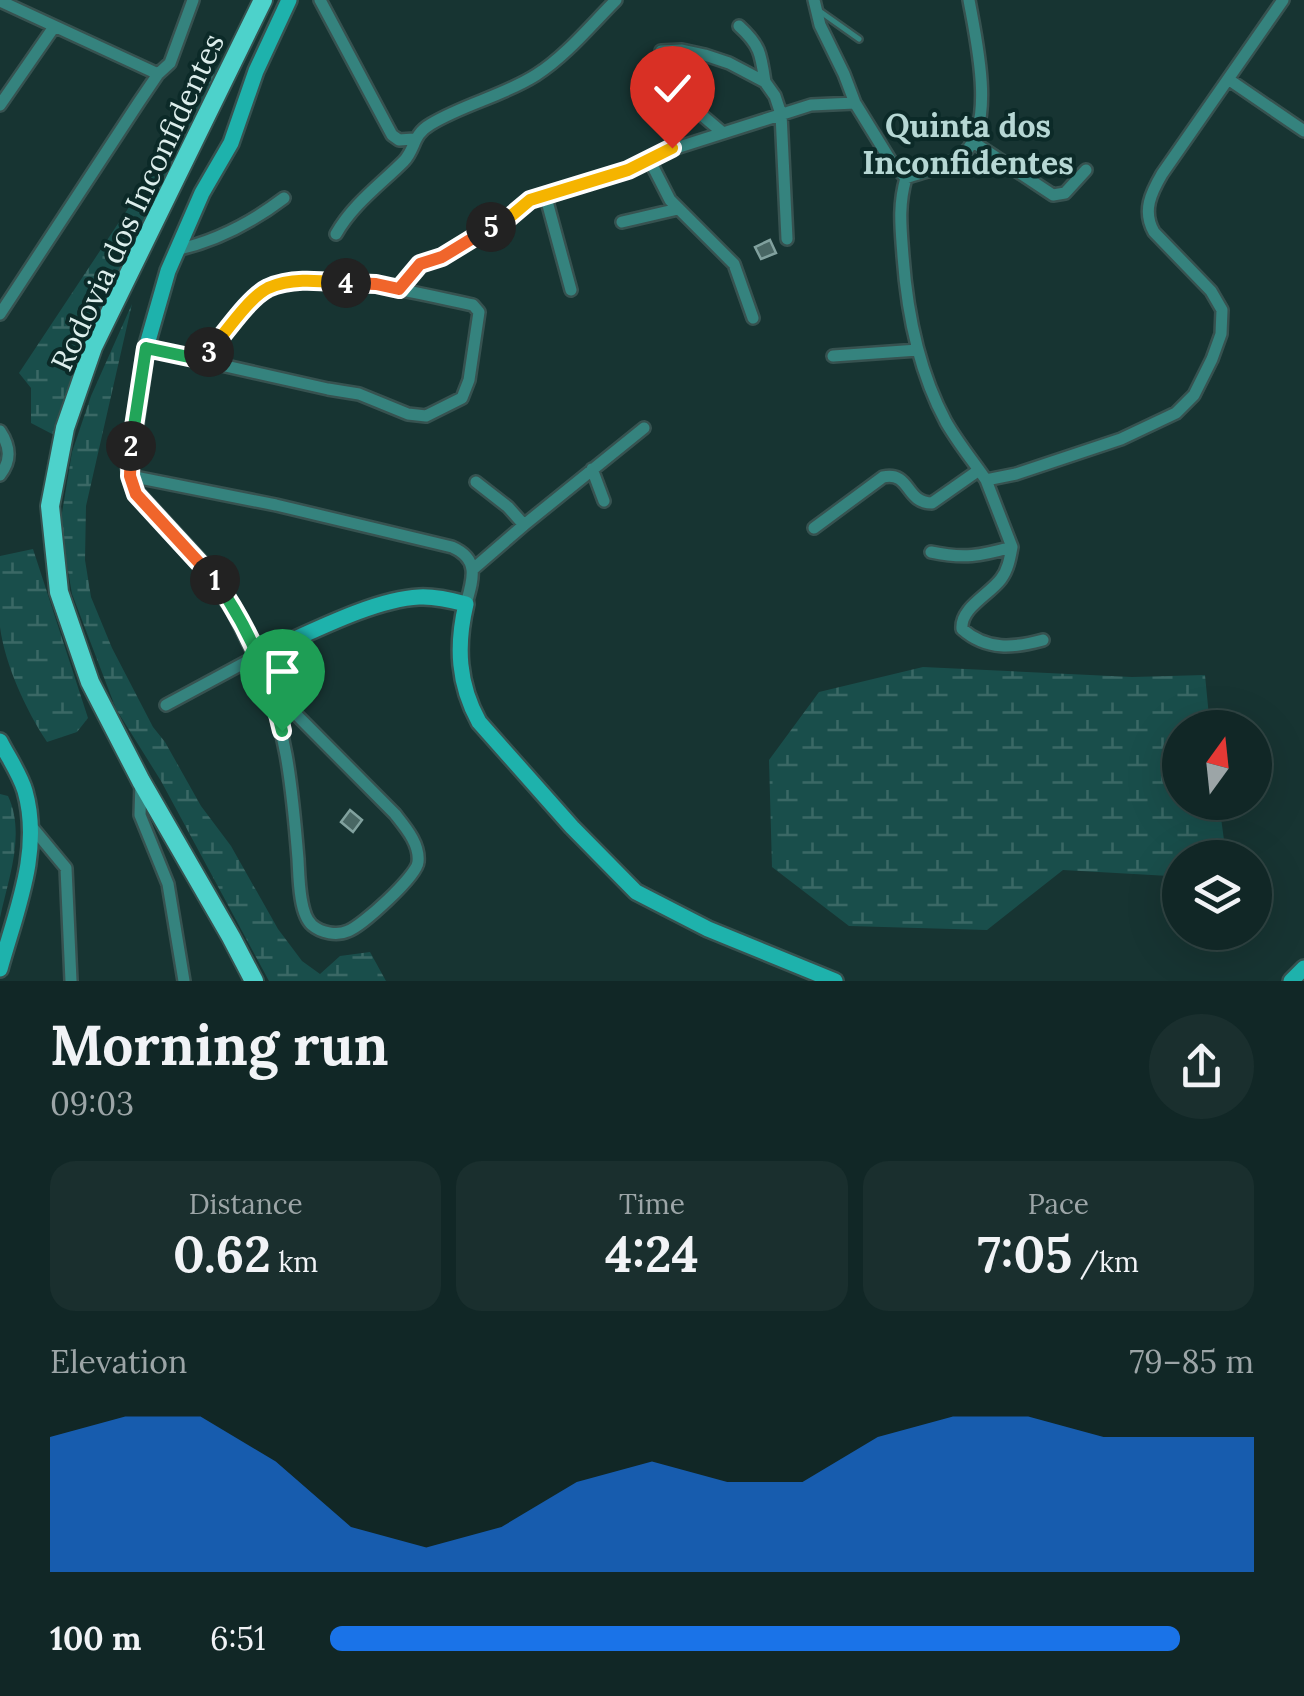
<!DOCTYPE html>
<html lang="en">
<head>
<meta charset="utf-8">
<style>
  body { margin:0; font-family:Lora,serif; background:#1a2f2e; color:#f1f3f6; height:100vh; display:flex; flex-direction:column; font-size:38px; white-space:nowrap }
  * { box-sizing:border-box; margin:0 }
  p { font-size:32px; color:#9ca5a7 }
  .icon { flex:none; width:55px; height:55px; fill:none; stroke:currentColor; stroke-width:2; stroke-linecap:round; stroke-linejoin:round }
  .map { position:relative; height:981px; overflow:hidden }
  .drawer { display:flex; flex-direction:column; background:#112726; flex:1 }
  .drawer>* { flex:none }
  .needle { width:65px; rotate:15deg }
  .fabs { position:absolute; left:1162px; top:710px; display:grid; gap:20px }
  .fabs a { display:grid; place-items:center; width:110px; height:110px; border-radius:50%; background:#112726; box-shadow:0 10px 40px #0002,0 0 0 2px #304443; font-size:50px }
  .pin { position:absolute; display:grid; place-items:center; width:85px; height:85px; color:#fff; margin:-102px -42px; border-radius:50% 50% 50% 0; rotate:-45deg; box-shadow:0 0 10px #0007 }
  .pin .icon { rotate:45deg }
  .km { position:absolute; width:50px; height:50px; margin:-25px; border-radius:50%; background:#222; color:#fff; font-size:28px; line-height:50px; text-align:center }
  .round { display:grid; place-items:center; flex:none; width:105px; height:105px; border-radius:52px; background:#1a2f2e }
  .overview { display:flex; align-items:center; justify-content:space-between; height:170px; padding:0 50px }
  h1 { font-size:55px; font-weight:700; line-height:75px }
  .stats { display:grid; grid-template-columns:repeat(3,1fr); gap:15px; height:170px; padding:10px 50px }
  .stats div { display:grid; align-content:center; border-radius:25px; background:#1a2f2e; text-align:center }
  .stats b { font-size:50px; font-weight:700 }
  .stats small { font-size:28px; font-weight:400 }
  .stats p { font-size:28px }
  .chart { height:280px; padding:20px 50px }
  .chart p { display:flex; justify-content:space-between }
  .chart svg { width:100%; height:180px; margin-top:10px; fill:#1a73e8; opacity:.7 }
  ul { padding:0 50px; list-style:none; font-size:32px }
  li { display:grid; grid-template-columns:160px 120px 1fr; align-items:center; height:75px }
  li i { height:25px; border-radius:12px; background:#1a73e8 }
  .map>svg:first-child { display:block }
</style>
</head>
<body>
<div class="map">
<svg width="1304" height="981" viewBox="0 0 1304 981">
  <defs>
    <pattern id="wetland-marsh" width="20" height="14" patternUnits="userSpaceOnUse" patternTransform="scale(2.5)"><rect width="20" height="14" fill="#194e4b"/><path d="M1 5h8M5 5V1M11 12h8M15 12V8" fill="none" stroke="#3a6865"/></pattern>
  </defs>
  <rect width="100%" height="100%" fill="#173432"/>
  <path fill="url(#wetland-marsh)" d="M 236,39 L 54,435 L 31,423 L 31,388 L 19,373 L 135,198 L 155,172 L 167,143 Z
    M 132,304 L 86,506 L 85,560 L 91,597 L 112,648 L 153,727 L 165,742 L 201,806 L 231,846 L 278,929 L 302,961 L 320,974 L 340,956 L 370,952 L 386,981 L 269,981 L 161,781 L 116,709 L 72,594 L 60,525 L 72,452 L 91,396 Z
    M 33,549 L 88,718 L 77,732 L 47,742 C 26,710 5,665 0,627 C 0,604 0,579 0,556 Z
    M 923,667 L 1132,677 L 1205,675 L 1210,727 L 1180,728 L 1180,802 L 1219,803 L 1226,855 L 1219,857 L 1180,858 L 1180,871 L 1169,876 L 1063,870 L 987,930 L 849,926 L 772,867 L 769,760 L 819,692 Z
    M 0,794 L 8,796 C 26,834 8,879 0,918 Z"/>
  <path fill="#496764" stroke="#81a19e" stroke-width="2.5" d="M 770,240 L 776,253 L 761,259 L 755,247 Z
    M 350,810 L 362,820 L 353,832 L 341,822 Z"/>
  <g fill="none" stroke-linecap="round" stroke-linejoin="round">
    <g stroke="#375250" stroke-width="10">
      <path id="lane" d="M 818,10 L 859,39"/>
    </g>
    <g stroke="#375250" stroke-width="16">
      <path id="street" d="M 320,0 L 392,135 L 399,140 L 414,139
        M 814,0 L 820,25 L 844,74 L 855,103 L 892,163 L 906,178
        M 969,0 C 976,39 996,124 964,153 C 950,167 924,171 906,178 C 898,206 901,228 903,256 C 907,312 919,372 946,422 C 958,443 973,461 986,480 L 1016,474 L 1121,439 L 1176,413 L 1194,395 L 1212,359 L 1221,334 L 1222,310 L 1211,291 L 1154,232 C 1142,211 1151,193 1162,174 L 1283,0
        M 0,1 L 158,74
        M 739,26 C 760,45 761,54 765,82
        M 661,51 L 682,50 L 705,55 L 729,63 L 765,82 L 775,96 L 781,114 L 787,239
        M 1228,79 L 1304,131
        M 684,100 L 723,133
        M 0,105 L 54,27
        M 973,142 L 1053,195 L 1065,193 L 1086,170
        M 649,159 L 670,200 L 734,264 L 753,318
        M 545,194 L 571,290
        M 622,222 L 678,209
        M 336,234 C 353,204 380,185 404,161 C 416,148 412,135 431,124 C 464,104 503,96 536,75 C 566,56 591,25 616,0
        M 176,250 C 217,241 251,223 284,198
        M 399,289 L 420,264 L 442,257 L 479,233 L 510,217 L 530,200 L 628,170 L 673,149 L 811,105 L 855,103
        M 0,314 L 139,102 L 158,74 L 170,63 L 193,0
        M 146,348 L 328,389 L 359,394 L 408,414 L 426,416 L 462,398 L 469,380 L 479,312 L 473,305 C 423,295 309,264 265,290 C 246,301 218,342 203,360
        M 833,356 L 918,350
        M 0,431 C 10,446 12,460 0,475
        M 592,469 L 604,501
        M 130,476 L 276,505 L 452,547 C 480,559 473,579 466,604
        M 986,480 L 1012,547 C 1010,558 1008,570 1001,579 C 989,595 960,608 962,629 C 987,651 1014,648 1043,640
        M 476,482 L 508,507 L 524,525
        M 814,528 L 883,477 C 911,471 905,503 932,503 L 979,470
        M 931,552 C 964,559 980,556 1012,547
        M 472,570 L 524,525 L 644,428
        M 166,705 L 257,656 C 286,725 292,784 298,859 C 299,876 299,914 312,925 C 321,933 337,936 348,931 C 362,926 417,876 418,862 C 420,844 406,828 395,814 L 271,689
        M 141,782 L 140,815 L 168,884 L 184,981
        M 32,827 L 66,868 L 71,981"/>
    </g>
    <g stroke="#375250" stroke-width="20">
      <path id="secondary" d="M 289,0 L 256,71 L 231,143 L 202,193 L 168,271 L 146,348 L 129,467 L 136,493 L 208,571 L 235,611 L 257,656 C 302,637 372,599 419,597 C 435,596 451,600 466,604 C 456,646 458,684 479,722 L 572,827 L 636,892 L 708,929 L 835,981
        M 0,741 C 8,757 20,774 25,791 C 42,851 16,911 0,969
        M 1291,981 L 1304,968"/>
    </g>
    <g stroke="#375250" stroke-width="22">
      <path id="primary" d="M 254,981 L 231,937 L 141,781 L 90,682 L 59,592 L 50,506 L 65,428 L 93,347 L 263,0"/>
    </g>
    <use href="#lane" stroke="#35837e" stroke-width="5"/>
    <use href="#street" stroke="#35837e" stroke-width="11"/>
    <use href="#secondary" stroke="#1eb2ac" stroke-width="15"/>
    <use href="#primary" stroke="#4dd2cb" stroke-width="18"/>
  </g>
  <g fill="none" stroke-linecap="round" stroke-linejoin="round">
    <g stroke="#fff" stroke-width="20">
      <path id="split-1" d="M 215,580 C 247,625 270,677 282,731"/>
    </g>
    <g stroke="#fff" stroke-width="20">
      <path id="split-2" d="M 131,446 L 130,476 L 136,494 L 215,580"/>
    </g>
    <g stroke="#fff" stroke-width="20">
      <path id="split-3" d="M 131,446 L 146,348 L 203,360 L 209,352"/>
    </g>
    <g stroke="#fff" stroke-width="20">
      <path id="split-4" d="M 209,352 C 224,335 248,298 268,288 C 292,277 321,281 346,283"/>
    </g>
    <g stroke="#fff" stroke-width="20">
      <path id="split-5" d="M 346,283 L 376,284 L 399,289 L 420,264 L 442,257 L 491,227"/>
    </g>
    <g stroke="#fff" stroke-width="20">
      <path id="split-6" d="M 491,227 L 510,217 L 530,200 L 628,170 L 672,148"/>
    </g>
    <use href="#split-1" stroke="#22a559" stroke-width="12"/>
    <use href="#split-2" stroke="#f0652b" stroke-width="12"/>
    <use href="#split-3" stroke="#22a559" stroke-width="12"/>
    <use href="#split-4" stroke="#f5b400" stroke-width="12"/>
    <use href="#split-5" stroke="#f0652b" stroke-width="12"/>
    <use href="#split-6" stroke="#f5b400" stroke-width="12"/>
  </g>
  <g text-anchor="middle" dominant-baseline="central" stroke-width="8" stroke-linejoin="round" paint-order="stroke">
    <g font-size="30" fill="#ddeeec" stroke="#0c2a28">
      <text transform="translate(137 202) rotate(-65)">Rodovia dos Inconfidentes</text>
    </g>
    <g font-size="32" font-weight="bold" fill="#b6d7d4" stroke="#0c2a28">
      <text x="968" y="125">Quinta dos<tspan x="968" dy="37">Inconfidentes</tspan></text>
    </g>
  </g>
</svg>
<div class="fabs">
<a><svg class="needle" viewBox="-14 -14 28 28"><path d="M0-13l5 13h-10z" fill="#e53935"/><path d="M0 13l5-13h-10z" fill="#9ca5a7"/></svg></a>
<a><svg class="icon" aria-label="layers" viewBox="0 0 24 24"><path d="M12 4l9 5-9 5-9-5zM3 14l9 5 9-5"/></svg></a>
</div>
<div class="pin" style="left:282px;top:731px;background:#1e9e55"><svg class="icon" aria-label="arrive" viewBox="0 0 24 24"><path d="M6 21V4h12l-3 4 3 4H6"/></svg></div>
<div class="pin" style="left:672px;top:148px;background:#d93025"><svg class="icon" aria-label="check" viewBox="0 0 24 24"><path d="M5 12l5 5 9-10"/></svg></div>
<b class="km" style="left:215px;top:580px">1</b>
<b class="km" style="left:131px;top:446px">2</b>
<b class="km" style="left:209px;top:352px">3</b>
<b class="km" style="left:346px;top:283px">4</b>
<b class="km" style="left:491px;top:227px">5</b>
</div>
<section class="drawer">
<div class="overview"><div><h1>Morning run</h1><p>09:03</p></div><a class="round"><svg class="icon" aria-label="share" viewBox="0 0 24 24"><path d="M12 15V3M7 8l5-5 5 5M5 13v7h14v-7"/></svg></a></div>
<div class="stats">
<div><p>Distance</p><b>0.62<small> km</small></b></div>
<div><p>Time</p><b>4:24</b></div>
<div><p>Pace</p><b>7:05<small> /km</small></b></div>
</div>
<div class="chart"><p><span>Elevation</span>79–85 m</p>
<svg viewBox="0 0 160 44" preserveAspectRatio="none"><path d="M0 44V11L10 6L20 6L30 17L40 33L50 38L60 33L70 22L80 17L90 22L100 22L110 11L120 6L130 6L140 11L150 11L160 11V44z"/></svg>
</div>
<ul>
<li><b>100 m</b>6:51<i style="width:92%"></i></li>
</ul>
</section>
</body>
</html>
